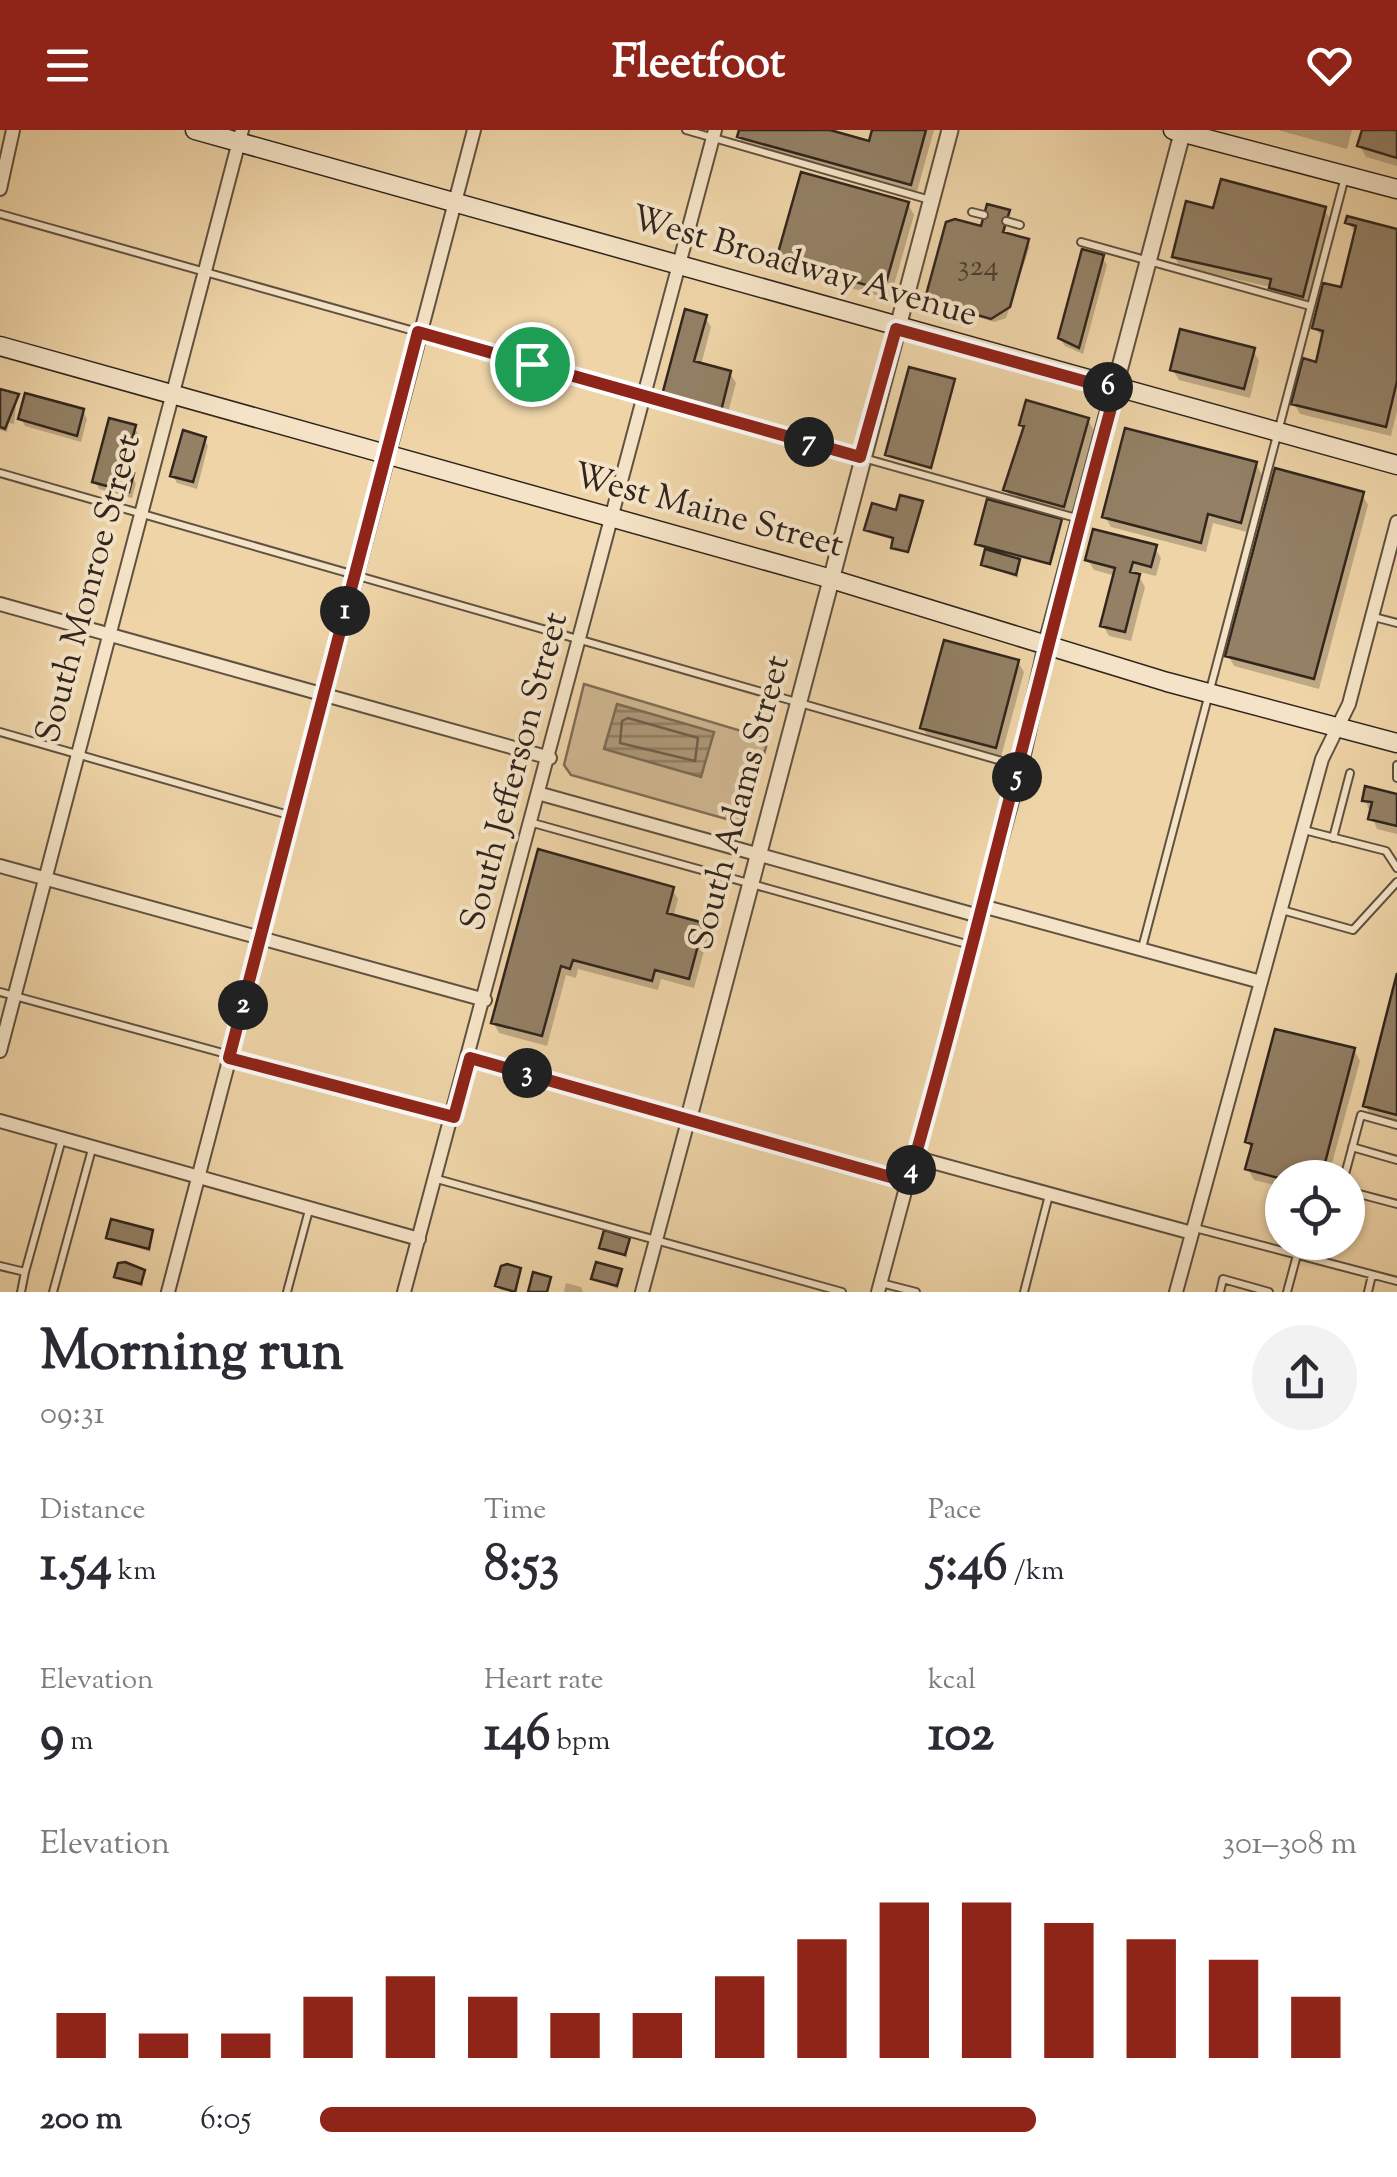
<!DOCTYPE html>
<html lang="en">
<head>
<meta charset="utf-8">
<style>
  body { margin:0; font-family:"Sorts Mill Goudy",serif; background:#f2f2f3; color:#2b2b33; height:100vh; display:flex; flex-direction:column; font-size:38px; white-space:nowrap }
  * { box-sizing:border-box; margin:0 }
  p { font-size:32px; color:#7c7c81 }
  .icon { flex:none; width:55px; height:55px; fill:none; stroke:currentColor; stroke-width:2; stroke-linecap:round; stroke-linejoin:round }
  .map { position:relative; height:1162px; overflow:hidden }
  .drawer { display:flex; flex-direction:column; background:#fff; flex:1 }
  .drawer>* { flex:none }
  .buttons { position:absolute; left:1265px; top:1030px; display:grid; gap:20px }
  .buttons a { display:grid; place-items:center; width:100px; height:100px; border-radius:50%; background:#fff; box-shadow:0 2px 8px #0004; font-size:50px }
  .pin { position:absolute; display:grid; place-items:center; width:85px; height:85px; color:#fff; margin:-42px; border:5px solid #fff; border-radius:50%; box-shadow:0 2px 10px #0007 }
  .km { position:absolute; width:50px; height:50px; margin:-25px; border-radius:50%; background:#222; color:#fff; font-size:28px; line-height:50px; text-align:center }
  .round { display:grid; place-items:center; flex:none; width:105px; height:105px; border-radius:52px; background:#f2f2f3 }
  .overview { display:flex; align-items:center; justify-content:space-between; height:170px; padding:0 40px }
  h1 { font-size:55px; font-weight:700; line-height:75px }
  .metrics { display:grid; grid-template-columns:repeat(3,1fr); gap:15px; height:170px; padding:10px 40px }
  .metrics div { display:grid; align-content:center }
  .metrics b { font-size:50px; font-weight:700 }
  .metrics small { font-size:28px; font-weight:400 }
  .metrics p { font-size:28px }
  .chart { height:280px; padding:20px 40px }
  .chart p { display:flex; justify-content:space-between }
  .chart svg { width:100%; height:180px; margin-top:10px; stroke:#8f2418; stroke-width:6 }
  ul { padding:0 40px; list-style:none; font-size:32px }
  li { display:grid; grid-template-columns:160px 120px 1fr; align-items:center; height:75px }
  li i { height:25px; border-radius:12px; background:#8f2418 }
  header { display:flex; justify-content:space-between; align-items:center; height:130px; padding:0 40px; background:#8f2418; color:#fff; font-size:45px; font-weight:700 }
  .map>svg:first-child { display:block }
</style>
</head>
<body>
<header><svg class="icon" aria-label="menu" viewBox="0 0 24 24"><path d="M4 6h16M4 12h16M4 18h16"/></svg>Fleetfoot<svg class="icon" aria-label="heart" viewBox="0 0 24 24"><path d="M12 20l-8-8c-3-5 5-10 8-4 3-6 11-1 8 4z"/></svg></header>
<div class="map">
<svg width="1397" height="1162" viewBox="0 0 1397 1162">
  <defs>
    <pattern id="water-rules" width="6" height="5" patternUnits="userSpaceOnUse" patternTransform="scale(2.5)"><rect width="6" height="5" fill="#ae9878"/><path d="M0 2.5h6" fill="none" stroke="#8e7c62"/></pattern>
  </defs>
  <rect width="100%" height="100%" fill="#eed4a7"/>
  <filter id="stains"><feTurbulence type="fractalNoise" baseFrequency=".002" numOctaves="4"/><feColorMatrix values="0 0 0 0 .2 0 0 0 0 .09 0 0 0 0 .02 0 0 0 .5 -.17"/></filter>
  <radialGradient id="worn" r=".72"><stop offset=".6" stop-color="#630" stop-opacity="0"/><stop offset="1" stop-color="#630" stop-opacity=".3"/></radialGradient>
  <path fill="#ceb690" stroke="#806e57" stroke-width="2.5" d="M 584,554 L 768,609 L 747,688 L 740,693 L 571,645 L 564,635 Z"/>
  <path fill="url(#water-rules)" stroke="#7c6a54" stroke-width="2.5" d="M 617,574 L 714,602 L 701,647 L 604,619 Z"/>
  <path fill="#0003" d="M 742,0 L 821,0 L 871,14 L 874,0 L 934,0 L 916,65 L 745,17 L 739,7 Z
    M 1278,0 L 1352,0 L 1347,19 Z
    M 1364,0 L 1397,0 L 1397,36 L 1366,27 L 1360,16 Z
    M 908,74 L 914,85 L 890,169 L 785,140 L 779,129 Z
    M 1324,79 L 1330,89 L 1308,176 L 1278,168 L 1271,157 L 1180,137 L 1174,126 L 1215,81 Z
    M 1008,82 L 1005,105 L 1030,116 L 1006,188 L 994,192 L 933,173 L 931,169 L 983,99 Z
    M 1348,93 L 1397,101 L 1397,281 L 1391,306 L 1300,284 L 1294,273 L 1317,235 L 1324,209 L 1315,198 L 1343,160 L 1357,104 Z
    M 1102,127 L 1107,135 L 1083,224 L 1065,216 L 1060,208 Z
    M 705,187 L 711,197 L 701,235 L 730,243 L 736,253 L 726,290 L 671,275 L 665,265 Z
    M 1253,220 L 1259,231 L 1250,268 L 1179,250 L 1173,240 Z
    M 17,266 L 14,294 L 9,293 L 7,302 L 0,300 L 0,270 Z
    M 83,281 L 87,289 L 81,312 L 25,296 L 21,289 Z
    M 1088,290 L 1097,306 L 1073,392 L 1062,389 L 1050,434 L 979,415 L 1017,380 L 1006,359 L 1025,300 L 1022,294 Z
    M 134,297 L 139,305 L 128,344 L 136,353 L 132,368 L 99,359 L 95,351 Z
    M 204,309 L 208,316 L 197,359 L 177,353 L 173,346 Z
    M 1256,334 L 1262,345 L 1247,402 L 1213,393 L 1206,422 L 1111,397 L 1105,387 Z
    M 1362,364 L 1368,375 L 1319,559 L 1234,536 L 1228,525 Z
    M 1155,418 L 1161,428 L 1156,446 L 1136,441 L 1145,457 L 1131,511 L 1109,506 L 1103,495 L 1116,446 L 1094,440 L 1088,430 Z
    M 1019,431 L 1018,448 L 984,435 Z
    M 1018,532 L 1024,542 L 1001,627 L 929,608 L 923,598 Z
    M 1397,667 L 1397,704 L 1377,699 L 1365,670 Z
    M 539,723 L 672,759 L 678,769 L 673,788 L 702,796 L 708,806 L 694,858 L 661,849 L 658,860 L 578,839 L 576,848 L 566,845 L 547,916 L 499,903 L 493,892 Z
    M 1397,853 L 1397,992 L 1371,986 L 1365,975 Z
    M 1354,920 L 1360,931 L 1328,1048 L 1282,1048 L 1282,1057 L 1254,1050 L 1248,1039 L 1253,1020 L 1247,1012 Z
    M 152,1102 L 150,1122 L 109,1108 Z
    M 628,1110 L 627,1128 L 602,1117 Z
    M 520,1140 L 517,1162 L 501,1160 L 498,1156 Z
    M 620,1141 L 618,1159 L 594,1149 Z
    M 143,1142 L 143,1157 L 117,1146 Z
    M 566,1153 L 581,1157 L 583,1162 L 564,1162 Z"/>
  <g fill="none" stroke-linecap="round" stroke-linejoin="round">
    <path stroke="#705e4b" stroke-width="2.5" d="M 628,588 L 698,608 L 695,631 L 620,613 L 622,591 Z"/>
  </g>
  <path fill="#938065" stroke="#31251e" stroke-width="2.5" d="M 739,0 L 830,0 L 869,11 L 872,0 L 926,0 L 911,55 L 737,7 Z
    M 1362,0 L 1397,0 L 1397,28 L 1357,16 Z
    M 801,42 L 909,72 L 884,160 L 776,130 Z
    M 1221,49 L 1326,77 L 1303,167 L 1269,158 L 1271,149 L 1172,127 L 1186,71 L 1213,78 Z
    M 987,74 L 1010,80 L 1003,102 L 1029,109 L 1010,177 L 991,189 L 931,172 L 926,165 L 946,92 L 955,89 L 981,96 Z
    M 1347,86 L 1397,99 L 1397,251 L 1386,297 L 1291,274 L 1303,228 L 1316,232 L 1323,201 L 1312,198 L 1323,153 L 1341,157 L 1356,96 L 1345,93 Z
    M 1082,119 L 1104,125 L 1079,218 L 1058,208 Z
    M 685,179 L 707,185 L 694,231 L 731,241 L 721,281 L 662,265 Z
    M 1180,199 L 1255,218 L 1244,259 L 1170,240 Z
    M 909,237 L 955,249 L 931,338 L 885,325 Z
    M 0,259 L 19,264 L 5,299 L 0,297 Z
    M 25,263 L 84,279 L 77,306 L 18,289 Z
    M 1026,270 L 1089,288 L 1064,377 L 1003,360 L 1024,296 L 1019,295 Z
    M 109,288 L 136,295 L 124,340 L 134,343 L 129,362 L 92,352 Z
    M 1125,298 L 1257,332 L 1241,393 L 1208,384 L 1201,413 L 1102,387 Z
    M 183,300 L 206,307 L 193,352 L 170,346 Z
    M 1275,338 L 1364,362 L 1314,549 L 1225,526 Z
    M 900,365 L 923,371 L 908,422 L 891,418 L 893,408 L 864,400 L 872,373 L 896,380 Z
    M 987,369 L 1062,389 L 1050,434 L 975,414 Z
    M 1093,399 L 1157,415 L 1151,437 L 1133,432 L 1130,442 L 1140,444 L 1125,502 L 1100,496 L 1115,438 L 1085,430 Z
    M 985,419 L 1020,429 L 1016,445 L 981,435 Z
    M 944,510 L 1019,530 L 996,618 L 920,598 Z
    M 1365,656 L 1397,664 L 1397,696 L 1368,689 L 1372,672 L 1362,671 Z
    M 538,719 L 674,757 L 667,783 L 704,793 L 689,849 L 655,840 L 652,851 L 573,830 L 570,839 L 561,836 L 542,906 L 491,893 Z
    M 1397,843 L 1397,985 L 1363,976 Z
    M 1275,899 L 1355,918 L 1321,1048 L 1282,1049 L 1245,1039 L 1252,1014 L 1245,1012 Z
    M 111,1089 L 153,1100 L 149,1119 L 106,1108 Z
    M 604,1100 L 630,1108 L 625,1125 L 599,1118 Z
    M 125,1132 L 145,1140 L 141,1154 L 114,1147 L 118,1133 Z
    M 596,1132 L 622,1139 L 617,1156 L 591,1149 Z
    M 507,1134 L 521,1138 L 515,1162 L 495,1156 L 501,1136 Z
    M 533,1142 L 551,1147 L 547,1162 L 528,1162 Z"/>
  <g fill="none" stroke-linecap="round" stroke-linejoin="round">
    <g stroke="#605140" stroke-width="10">
      <path id="service" d="M 686,0 L 930,70
        M 972,82 L 984,85
        M 0,84 L 1076,388
        M 1006,91 L 1020,95
        M 1081,112 L 1310,176
        M 0,343 L 1019,636
        M 1374,487 L 1397,493
        M 0,602 L 292,686
        M 1397,635 L 1397,648
        M 533,693 L 970,815
        M 1304,700 L 1386,721 L 1397,738
        M 1333,708 L 1350,643
        M 1282,780 L 1353,800 L 1397,752
        M 1142,818 L 1345,47
        M 0,862 L 453,986
        M 1352,1017 L 1397,1030
        M 1344,1048 L 1361,985 L 1397,995
        M 437,1049 L 842,1162
        M 1348,1061 L 1397,1074
        M 1195,1098 L 1397,1151
        M 1321,1131 L 1326,1112
        M 0,1136 L 25,1142 L 62,1009
        M 881,1153 L 916,1162
        M 21,1162 L 25,1142
        M 53,1162 L 92,1019
        M 287,1162 L 309,1080
        M 1024,1162 L 1049,1065
        M 1220,1162 L 1223,1149 L 1269,1162
        M 1287,1162 L 1297,1125
        M 1368,1162 L 1372,1145"/>
    </g>
    <g stroke="#605140" stroke-width="16">
      <path id="minor" d="M 0,59 L 13,0
        M 0,474 L 550,628
        M 541,664 L 979,786 L 878,1162
        M 0,736 L 485,870
        M 982,776 L 1261,852
        M 0,921 L 242,0
        M 470,928 L 908,1052
        M 0,991 L 419,1109
        M 914,1027 L 1192,1103
        M 168,1162 L 474,0
        M 404,1162 L 715,0
        M 642,1162 L 688,991
        M 1176,1162 L 1322,629 L 1349,574 L 1397,392"/>
    </g>
    <g stroke="#605140" stroke-width="19">
      <path id="tertiary" d="M 979,786 L 1020,636 L 1047,512 L 1183,0
        M 688,991 L 950,0"/>
    </g>
    <g stroke="#31251e" stroke-width="21">
      <path id="secondary" d="M 195,0 L 1397,335
        M 1173,0 L 1397,59
        M 0,216 L 828,448 L 1167,552 L 1397,613"/>
    </g>
    <use href="#service" stroke="#f4e3c6" stroke-width="6"/>
    <use href="#minor" stroke="#f4e3c6" stroke-width="12"/>
    <use href="#tertiary" stroke="#f4e3c6" stroke-width="15"/>
    <use href="#secondary" stroke="#f4e3c6" stroke-width="18"/>
  </g>
  <g fill="none" stroke-linecap="round" stroke-linejoin="round">
    <g stroke="#fff" stroke-width="20">
      <path id="route" d="M 896,199 L 1116,260 C 1043,523 983,789 908,1052 L 470,928 L 454,987 L 229,928 L 418,202 L 860,327 Z"/>
    </g>
    <use href="#route" stroke="#8f2418" stroke-width="12"/>
  </g>
  <g text-anchor="middle" dominant-baseline="central" stroke-width="8" stroke-linejoin="round" paint-order="stroke">
    <g font-size="30" fill="#4a3c30">
      <text x="978" y="137">324</text>
    </g>
    <g font-size="35" fill="#31251e" stroke="#f4e3c6">
      <text transform="translate(804 138) rotate(16)">West Broadway Avenue</text>
      <text transform="translate(708 382) rotate(15)">West Maine Street</text>
      <text transform="translate(90 459) rotate(-75)">South Monroe Street</text>
      <text transform="translate(516 642) rotate(-75)">South Jefferson Street</text>
      <text transform="translate(741 673) rotate(-75)">South Adams Street</text>
    </g>
  </g>
  <rect width="100%" height="100%" filter="url(#stains)"/>
  <rect width="100%" height="100%" fill="url(#worn)"/>
</svg>
<div class="buttons">
<a><svg class="icon" aria-label="locate" viewBox="0 0 24 24"><circle cx="12" cy="12" r="6"/><path d="M12 2v4M12 18v4M2 12h4M18 12h4"/></svg></a>
</div>
<div class="pin" style="left:532px;top:234px;background:#1e9e55"><svg class="icon" aria-label="arrive" viewBox="0 0 24 24"><path d="M6 21V4h12l-3 4 3 4H6"/></svg></div>
<b class="km" style="left:345px;top:481px">1</b>
<b class="km" style="left:243px;top:875px">2</b>
<b class="km" style="left:527px;top:943px">3</b>
<b class="km" style="left:911px;top:1040px">4</b>
<b class="km" style="left:1017px;top:647px">5</b>
<b class="km" style="left:1108px;top:257px">6</b>
<b class="km" style="left:809px;top:312px">7</b>
</div>
<section class="drawer">
<div class="overview"><div><h1>Morning run</h1><p>09:31</p></div><a class="round"><svg class="icon" aria-label="share" viewBox="0 0 24 24"><path d="M12 15V3M7 8l5-5 5 5M5 13v7h14v-7"/></svg></a></div>
<div class="metrics">
<div><p>Distance</p><b>1.54<small> km</small></b></div>
<div><p>Time</p><b>8:53</b></div>
<div><p>Pace</p><b>5:46<small> /km</small></b></div>
</div>
<div class="metrics">
<div><p>Elevation</p><b>9<small> m</small></b></div>
<div><p>Heart rate</p><b>146<small> bpm</small></b></div>
<div><p>kcal</p><b>102</b></div>
</div>
<div class="chart"><p><span>Elevation</span>301–308 m</p>
<svg viewBox="0 0 160 44" preserveAspectRatio="none"><path d="M5 44V33M15 44V38M25 44V38M35 44V29M45 44V24M55 44V29M65 44V33M75 44V33M85 44V24M95 44V15M105 44V6M115 44V6M125 44V11M135 44V15M145 44V20M155 44V29"/></svg>
</div>
<ul>
<li><b>200 m</b>6:05<i style="width:69%"></i></li>
</ul>
</section>
</body>
</html>
